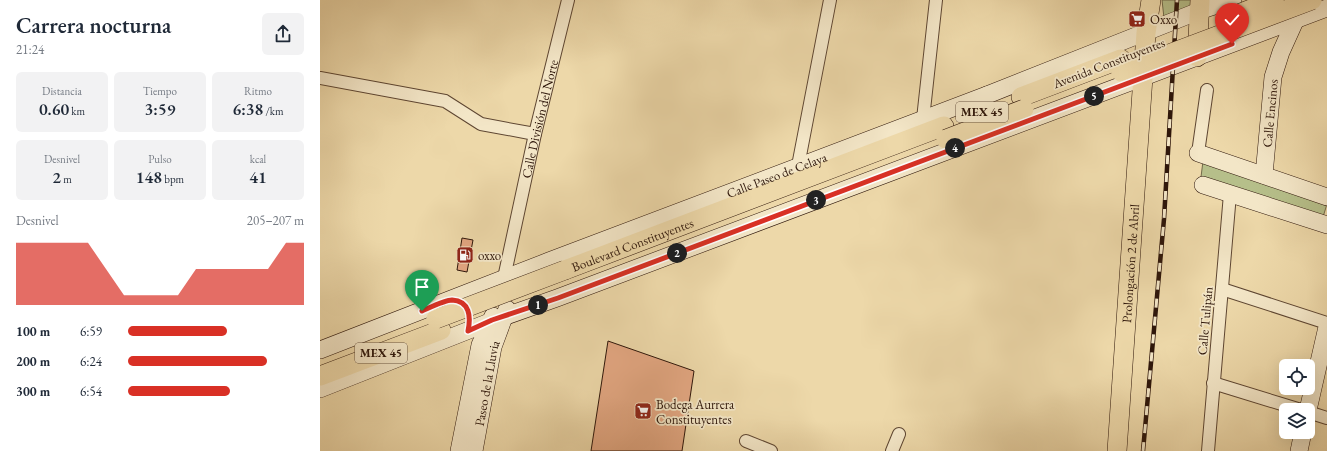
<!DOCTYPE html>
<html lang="es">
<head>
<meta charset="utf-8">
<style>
  body { margin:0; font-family:"EB Garamond",serif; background:#f2f2f3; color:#1f2937; height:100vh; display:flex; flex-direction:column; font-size:15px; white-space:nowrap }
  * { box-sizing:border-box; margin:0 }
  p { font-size:13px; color:#747a83 }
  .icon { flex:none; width:22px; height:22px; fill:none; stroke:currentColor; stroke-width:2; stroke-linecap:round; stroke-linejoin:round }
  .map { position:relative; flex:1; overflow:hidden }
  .panel { display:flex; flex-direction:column; background:#fff; width:320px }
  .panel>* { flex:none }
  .buttons { position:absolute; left:959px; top:359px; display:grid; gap:8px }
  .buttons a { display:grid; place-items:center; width:36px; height:36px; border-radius:6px; background:#fff; box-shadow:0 4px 16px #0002; font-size:20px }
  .pin { position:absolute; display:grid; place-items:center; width:34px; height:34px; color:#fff; margin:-41px -17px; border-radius:50% 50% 50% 0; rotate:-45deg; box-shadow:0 0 4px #0007 }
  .pin .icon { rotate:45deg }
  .km { position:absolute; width:20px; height:20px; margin:-10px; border-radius:50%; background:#222; color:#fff; font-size:11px; line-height:20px; text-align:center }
  .round { display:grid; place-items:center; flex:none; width:42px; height:42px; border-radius:6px; background:#f2f2f3 }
  .summary { display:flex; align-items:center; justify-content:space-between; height:68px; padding:0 16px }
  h1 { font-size:22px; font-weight:600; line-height:30px }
  .stats { display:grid; grid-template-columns:repeat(3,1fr); gap:6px; height:68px; padding:4px 16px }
  .stats div { display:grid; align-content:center; border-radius:6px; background:#f2f2f3; text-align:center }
  .stats b { font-size:17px; font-weight:600 }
  .stats small { font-size:11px; font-weight:400 }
  .stats p { font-size:11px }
  .chart { height:112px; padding:8px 16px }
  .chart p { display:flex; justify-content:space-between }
  .chart svg { width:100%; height:72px; margin-top:4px; fill:#d93025; opacity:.7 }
  ul { padding:0 16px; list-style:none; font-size:13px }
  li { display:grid; grid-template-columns:64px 48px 1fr; align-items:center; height:30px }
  li i { height:10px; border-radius:5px; background:#d93025 }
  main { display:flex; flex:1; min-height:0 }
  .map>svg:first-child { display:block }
</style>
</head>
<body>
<main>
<section class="panel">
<div class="summary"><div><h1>Carrera nocturna</h1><p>21:24</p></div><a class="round"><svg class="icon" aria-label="share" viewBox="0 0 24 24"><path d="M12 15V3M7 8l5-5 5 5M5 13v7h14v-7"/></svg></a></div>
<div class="stats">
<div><p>Distancia</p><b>0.60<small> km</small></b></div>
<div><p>Tiempo</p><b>3:59</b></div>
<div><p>Ritmo</p><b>6:38<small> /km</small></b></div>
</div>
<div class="stats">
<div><p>Desnivel</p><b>2<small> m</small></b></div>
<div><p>Pulso</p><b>148<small> bpm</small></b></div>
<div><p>kcal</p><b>41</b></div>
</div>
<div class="chart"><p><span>Desnivel</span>205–207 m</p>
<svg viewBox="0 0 160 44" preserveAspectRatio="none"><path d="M0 44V6L10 6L20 6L30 6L40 6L50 22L60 38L70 38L80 38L90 38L100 22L110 22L120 22L130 22L140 22L150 6L160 6V44z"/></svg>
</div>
<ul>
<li><b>100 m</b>6:59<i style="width:56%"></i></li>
<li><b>200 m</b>6:24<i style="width:79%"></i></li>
<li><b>300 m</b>6:54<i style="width:58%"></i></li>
</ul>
</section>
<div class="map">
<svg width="1007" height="451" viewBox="0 0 1007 451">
  <rect width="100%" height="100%" fill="#edd8a9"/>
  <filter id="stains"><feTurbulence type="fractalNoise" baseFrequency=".005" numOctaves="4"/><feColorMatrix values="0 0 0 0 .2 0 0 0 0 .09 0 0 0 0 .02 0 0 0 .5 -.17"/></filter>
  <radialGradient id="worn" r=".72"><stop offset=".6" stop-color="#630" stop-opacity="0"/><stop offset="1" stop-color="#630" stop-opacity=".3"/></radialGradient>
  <path fill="#b6bf8a" stroke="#726a4a" d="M 842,0 L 876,0 L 876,4 L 844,18 Z
    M 883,161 L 1007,204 L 1003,217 L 881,177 Z"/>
  <path fill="#e2a681" stroke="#2e160a" d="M 142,238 L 153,240 L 147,272 L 137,270 Z
    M 288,341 L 374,371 L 362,451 L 271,451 Z"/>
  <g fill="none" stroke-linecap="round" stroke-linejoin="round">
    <g stroke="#5e4632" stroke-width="14">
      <g id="street">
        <path d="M 0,78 L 125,101 L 161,124 L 215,134"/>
        <path d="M 603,119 L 616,0"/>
        <path d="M 878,153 L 887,90"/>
        <path d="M 478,166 L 510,0"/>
        <path id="s1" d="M 184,278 L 215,134 L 248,0"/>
        <path d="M 902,289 L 1007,323"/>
        <path d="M 893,383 L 981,410"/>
        <path d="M 988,412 L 1007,418"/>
        <path d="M 426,441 L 451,451"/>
        <path d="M 572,451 L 579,434"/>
        <path d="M 888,451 L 910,194"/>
      </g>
    </g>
    <g stroke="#2e160a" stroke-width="18">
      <g id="secondary">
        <path d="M 667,95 C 660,107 659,126 676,131"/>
        <path d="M 878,153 L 1007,197"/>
        <path id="s2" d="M 944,175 L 953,77 L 961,52 L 975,21"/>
        <path d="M 883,185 L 1007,225"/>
        <path id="s3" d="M 0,350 L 229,261 L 667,95 L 879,11 L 913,0"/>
        <path d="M 0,389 L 172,321 L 237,298 L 1007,8"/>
        <path d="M 988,410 L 1007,327"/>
        <path d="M 139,451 L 160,345 L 173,316"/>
        <path id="s4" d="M 154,451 L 173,347 L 187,309"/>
        <path d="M 979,451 L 983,432"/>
      </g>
    </g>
    <g stroke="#2e160a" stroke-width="20">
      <g id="primary">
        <path d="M 877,57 L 880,0"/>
        <path d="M 701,97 L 801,59"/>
        <path id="s5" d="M 245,270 L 624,126"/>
        <path d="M 0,376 L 121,330"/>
        <path id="s6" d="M 797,451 L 823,77 L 826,33 L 831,0"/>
      </g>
    </g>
    <use href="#street" stroke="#f3e6c7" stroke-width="12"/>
    <use href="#secondary" stroke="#f3e6c7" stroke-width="17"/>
    <use href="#primary" stroke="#edd8a9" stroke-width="19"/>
    <g stroke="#2e160a" stroke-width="4.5">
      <path id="rail" d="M 823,451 L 844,219 L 857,0"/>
    </g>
    <use href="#rail" stroke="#f3e6c7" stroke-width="3" stroke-dasharray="9" stroke-linecap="butt"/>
    <g stroke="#2e160a" stroke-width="20" stroke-linecap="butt">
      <path id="primary-bridge" d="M 913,16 L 954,0
        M 801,72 L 992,0
        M 626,139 L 704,109
        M 116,319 L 245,270"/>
    </g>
    <use href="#primary-bridge" stroke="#edd8a9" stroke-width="19"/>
  </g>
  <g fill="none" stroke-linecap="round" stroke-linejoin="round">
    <g stroke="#fff" stroke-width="8">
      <path id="route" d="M 102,311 C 109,308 125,300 132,300 C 150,301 151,317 148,331 L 172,320 L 238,298 L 912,44"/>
    </g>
    <use href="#route" stroke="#d93025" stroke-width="5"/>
  </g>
  <defs>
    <g id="supermarket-square" transform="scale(0.9)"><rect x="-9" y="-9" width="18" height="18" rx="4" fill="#8f2418" stroke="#f3e6c7"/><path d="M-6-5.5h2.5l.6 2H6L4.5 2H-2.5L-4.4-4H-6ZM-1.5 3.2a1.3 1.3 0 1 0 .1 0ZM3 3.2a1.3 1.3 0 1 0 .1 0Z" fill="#fff"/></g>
    <g id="fuel-square" transform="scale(0.9)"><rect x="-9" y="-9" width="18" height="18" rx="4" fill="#8f2418" stroke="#f3e6c7"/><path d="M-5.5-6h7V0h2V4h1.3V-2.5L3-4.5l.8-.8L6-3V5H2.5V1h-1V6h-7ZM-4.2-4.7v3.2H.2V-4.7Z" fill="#fff"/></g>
  </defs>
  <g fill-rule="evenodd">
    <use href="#supermarket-square" x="817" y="19"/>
    <use href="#fuel-square" x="145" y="255"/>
    <use href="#supermarket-square" x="323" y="411"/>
  </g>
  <g text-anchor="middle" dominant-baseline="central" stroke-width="3.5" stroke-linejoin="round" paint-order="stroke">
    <g fill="#f3e6c7" stroke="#695443" stroke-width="1">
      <rect x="636" y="102" width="52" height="20" rx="3"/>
      <rect x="35" y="343" width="52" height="20" rx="3"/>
    </g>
    <g font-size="12" font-weight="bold" fill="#2e160a">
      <text x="662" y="112">MEX 45</text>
      <text x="61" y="353">MEX 45</text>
    </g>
    <g font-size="13" fill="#2e160a" stroke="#f3e6c7" text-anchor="start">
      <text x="830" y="19">Oxxo</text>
      <text x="158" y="255">oxxo</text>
      <text x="336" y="404">Bodega Aurrera<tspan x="336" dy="15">Constituyentes</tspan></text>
    </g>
    <g font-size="13" fill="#2e160a" stroke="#f3e6c7">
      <text transform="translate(789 63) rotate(-21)">Avenida Constituyentes</text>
      <text stroke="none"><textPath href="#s2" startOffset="62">Calle Encinos</textPath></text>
      <text stroke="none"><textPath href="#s1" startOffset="163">Calle División del Norte</textPath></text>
      <text stroke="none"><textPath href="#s3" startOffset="489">Calle Paseo de Celaya</textPath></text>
      <text stroke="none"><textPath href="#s5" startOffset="72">Boulevard Constituyentes</textPath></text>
      <text stroke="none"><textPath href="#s6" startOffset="188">Prolongación 2 de Abril</textPath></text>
      <text transform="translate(885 321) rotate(-85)">Calle Tulipán</text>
      <text stroke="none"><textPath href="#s4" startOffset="69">Paseo de la Lluvia</textPath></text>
    </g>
  </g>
  <rect width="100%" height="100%" filter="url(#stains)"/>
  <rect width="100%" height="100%" fill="url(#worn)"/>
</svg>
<div class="buttons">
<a><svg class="icon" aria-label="locate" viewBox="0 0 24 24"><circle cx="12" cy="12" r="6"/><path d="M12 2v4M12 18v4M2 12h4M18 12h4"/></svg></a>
<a><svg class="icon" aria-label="layers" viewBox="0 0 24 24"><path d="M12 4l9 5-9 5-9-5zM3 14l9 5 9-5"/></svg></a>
</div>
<div class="pin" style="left:102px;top:311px;background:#1e9e55"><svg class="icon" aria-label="arrive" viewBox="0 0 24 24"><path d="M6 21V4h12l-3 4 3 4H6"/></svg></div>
<div class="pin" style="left:912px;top:44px;background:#d93025"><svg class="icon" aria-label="check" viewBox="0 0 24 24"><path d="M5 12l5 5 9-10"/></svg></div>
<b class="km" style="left:218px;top:305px">1</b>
<b class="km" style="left:357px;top:253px">2</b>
<b class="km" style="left:496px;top:200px">3</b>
<b class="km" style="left:635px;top:148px">4</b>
<b class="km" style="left:774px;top:96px">5</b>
</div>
</main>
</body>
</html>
